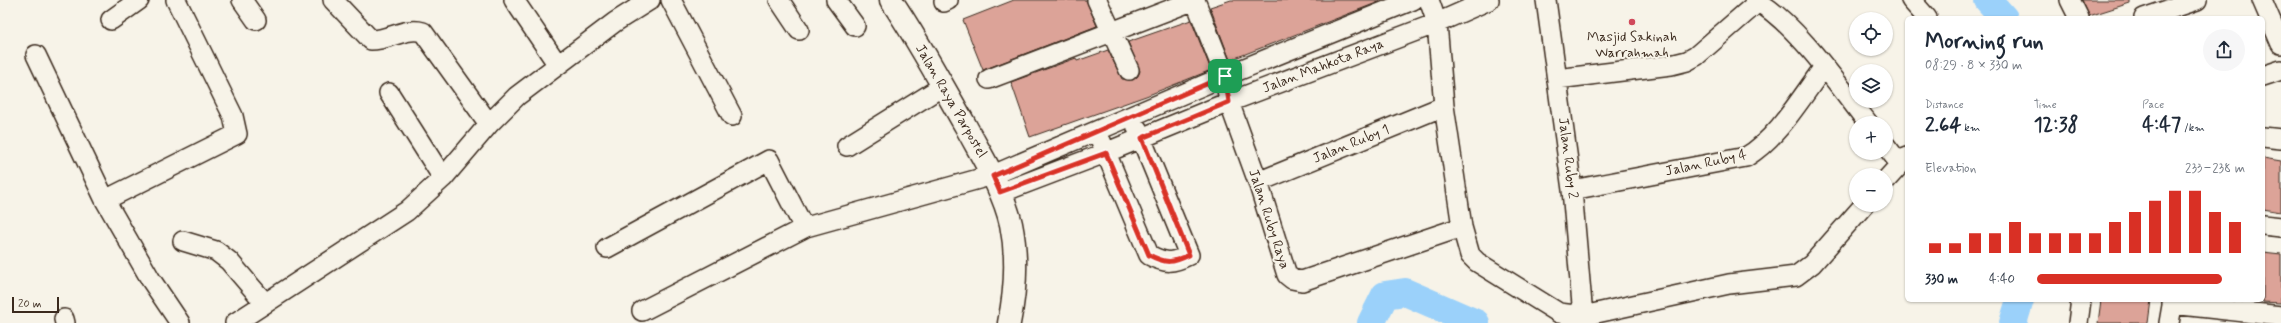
<!DOCTYPE html>
<html lang="en">
<head>
<meta charset="utf-8">
<style>
  body { margin:0; font-family:Mynerve,sans-serif; background:#f6f6f7; color:#1f2937; height:100vh; display:flex; flex-direction:column; font-size:15px; white-space:nowrap }
  * { box-sizing:border-box; margin:0 }
  p { font-size:13px; color:#747a83 }
  .icon { flex:none; width:22px; height:22px; fill:none; stroke:currentColor; stroke-width:2; stroke-linecap:round; stroke-linejoin:round }
  .map { position:relative; flex:1; overflow:hidden }
  .drawer { position:absolute; left:1905px; top:16px; width:360px; height:286px; display:flex; flex-direction:column; background:#fff; border-radius:6px; box-shadow:0 1px 3px #0004 }
  .drawer>* { flex:none }
  .fabs { position:absolute; left:1849px; top:12px; display:grid; gap:8px }
  .fabs a { display:grid; place-items:center; width:44px; height:44px; border-radius:50%; background:#fff; box-shadow:0 1px 3px #0004; font-size:20px }
  .scale { position:absolute; left:12px; bottom:10px; width:47px; box-sizing:border-box; padding-left:4px; border:2px solid #3b2a1e; border-top:0; font-size:11px; line-height:14px; white-space:nowrap; color:#3b2a1e; -webkit-text-stroke:3px #f7f3e8; paint-order:stroke }
  .pin { position:absolute; display:grid; place-items:center; width:34px; height:34px; color:#fff; margin:-17px; border-radius:8px; box-shadow:0 2px 6px #0006 }
  .round { display:grid; place-items:center; flex:none; width:42px; height:42px; border-radius:21px; background:#f6f6f7 }
  .headline { display:flex; align-items:center; justify-content:space-between; height:68px; padding:0 20px }
  h1 { font-size:22px; font-weight:800; line-height:30px }
  .figures { display:grid; grid-template-columns:repeat(3,1fr); gap:6px; height:68px; padding:4px 20px }
  .figures div { display:grid; align-content:center }
  .figures b { font-size:20px; font-weight:800 }
  .figures small { font-size:11px; font-weight:400 }
  .figures p { font-size:11px }
  .chart { height:112px; padding:8px 20px }
  .chart p { display:flex; justify-content:space-between }
  .chart svg { width:100%; height:72px; margin-top:4px; stroke:#d93025; stroke-width:6 }
  ul { padding:0 20px; list-style:none; font-size:13px }
  li { display:grid; grid-template-columns:64px 48px 1fr; align-items:center; height:30px }
  li i { height:10px; border-radius:5px; background:#d93025 }
  .map>svg:first-child { display:block }
</style>
</head>
<body>
<div class="map">
<svg width="2281" height="323" viewBox="0 0 2281 323">
  <rect width="100%" height="100%" fill="#f7f3e8"/>
  <filter id="ink" filterUnits="userSpaceOnUse"><feTurbulence type="fractalNoise" baseFrequency=".025" numOctaves="2"/><feDisplacementMap in="SourceGraphic" scale="8" xChannelSelector="R" yChannelSelector="G"/><feConvolveMatrix kernelMatrix="1 2 1 2 8 2 1 2 1" color-interpolation-filters="sRGB"/></filter>
  <g filter="url(#ink)">
    <g fill="none" stroke-linecap="round" stroke-linejoin="round">
      <path stroke="#9bd1fa" stroke-width="28" d="M 1988,0 L 2004,18
        M 1371,323 L 1385,295 L 1405,292 L 1476,323
        M 2013,323 L 2020,300"/>
    </g>
    <path fill="#dca398" stroke="#3b2a1e" d="M 1014,0 L 1086,0 L 1097,26 L 983,70 L 963,20 Z
      M 1231,0 L 1384,0 L 1230,60 L 1210,7 Z
      M 2082,0 L 2130,0 L 2130,3 L 2089,16 Z
      M 1191,20 L 1211,70 L 1146,96 L 1030,137 L 1011,82 L 1076,58 L 1077,61 L 1108,50 L 1122,79 L 1133,80 L 1138,76 L 1140,71 L 1128,42 Z
      M 2263,158 L 2281,161 L 2281,212 L 2263,209 Z
      M 2263,252 L 2281,254 L 2281,303 L 2263,302 Z
      M 2101,300 L 2151,300 L 2148,323 L 2098,323 Z"/>
    <g fill="none" stroke-linecap="round" stroke-linejoin="round">
      <g stroke="#3b2a1e" stroke-width="22">
        <path id="street" d="M 176,0 L 233,116 L 237,134 L 105,200 L 151,280 L 180,323
          M 242,0 L 256,20
          M 333,0 L 371,40 C 390,40 405,27 423,32 L 489,124
          M 514,0 L 558,65
          M 671,0 L 732,116
          M 779,0 L 799,30
          M 836,0 L 855,26
          M 1097,0 L 1129,70
          M 1429,0 L 1437,23 L 1444,106 L 1462,227 L 1470,255 L 1477,262 L 1559,313 L 1583,316 L 1729,284 L 1796,276 L 1812,264 L 1864,205
          M 1546,0 L 1572,190 L 1583,316
          M 1755,0 C 1795,22 1839,86 1868,123
          M 1911,0 L 1927,18
          M 2070,0 L 2079,18
          M 2262,0 L 2281,44
          M 944,2 L 948,0
          M 2144,18 L 2197,0
          M 111,20 L 139,0
          M 36,55 L 105,200
          M 2263,76 L 2281,70
          M 989,79 L 1195,0 L 1225,76 L 1229,102 L 1258,182 L 1287,275 L 1292,279 L 1302,281 L 1462,227
          M 1557,79 L 1671,65 L 1687,61 L 1696,56 L 1758,2
          M 389,93 L 443,178
          M 2263,137 L 2281,139
          M 1101,141 L 1149,255 C 1166,264 1173,263 1189,255 L 1137,128
          M 847,146 L 943,86
          M 1886,146 L 1900,164
          M 1886,180 L 1907,157
          M 1258,182 L 1444,106
          M 1572,190 L 1746,157 C 1778,138 1802,96 1824,67
          M 1000,193 L 1105,153 L 1229,102 L 1437,23 L 1489,0
          M 2263,225 L 2281,227
          M 183,241 L 216,251 L 229,261 L 265,303
          M 607,248 L 769,160 L 801,222 L 806,227 L 993,175 L 1225,76 L 1413,0
          M 2172,304 L 2281,316
          M 642,311 L 806,227
          M 64,319 L 65,323
          M 235,323 L 407,211 L 443,178 L 489,124 L 517,96 L 615,22 L 650,0
          M 2078,323 L 2081,300
          M 2169,323 L 2173,300"/>
      </g>
      <g stroke="#3b2a1e" stroke-width="25">
        <path id="secondary" d="M 891,0 C 918,40 941,83 965,125 C 982,157 1003,189 1011,224 C 1018,258 1016,289 1009,323"/>
      </g>
      <use href="#street" stroke="#f7f3e8" stroke-width="19"/>
      <use href="#secondary" stroke="#f7f3e8" stroke-width="22"/>
    </g>
  </g>
  <g fill="none" stroke-linecap="round" stroke-linejoin="round" filter="url(#ink)">
    <g stroke="#fff" stroke-width="8">
      <path id="route" d="M 1225,76 L 1229,102 L 1142,138 L 1189,255 C 1173,263 1166,264 1149,255 L 1106,153 L 1000,192 L 993,176 Z"/>
    </g>
    <use href="#route" stroke="#d93025" stroke-width="5"/>
  </g>
  <circle fill="#d1495b" stroke="#f7f3e8" stroke-width="1.5" cx="1632" cy="22" r="4"/>
  <g text-anchor="middle" dominant-baseline="central" stroke-width="4" stroke-linejoin="round" paint-order="stroke">
    <g font-size="14" fill="#3b2a1e" stroke="#f7f3e8">
      <text x="1632" y="37">Masjid Sakinah<tspan x="1632" dy="16">Warrahmah</tspan></text>
    </g>
    <g font-size="14" fill="#3b2a1e" stroke="#f7f3e8">
      <text transform="translate(1323 66) rotate(-21)">Jalan Mahkota Raya</text>
      <text transform="translate(951 101) rotate(60)">Jalan Raya Parpostel</text>
      <text transform="translate(1351 144) rotate(-22)">Jalan Ruby 1</text>
      <text transform="translate(1568 158) rotate(83)">Jalan Ruby 2</text>
      <text transform="translate(1706 163) rotate(-12)">Jalan Ruby 4</text>
      <text transform="translate(1269 219) rotate(72)">Jalan Ruby Raya</text>
    </g>
  </g>
</svg>
<div class="fabs">
<a><svg class="icon" aria-label="locate" viewBox="0 0 24 24"><circle cx="12" cy="12" r="6"/><path d="M12 2v4M12 18v4M2 12h4M18 12h4"/></svg></a>
<a><svg class="icon" aria-label="layers" viewBox="0 0 24 24"><path d="M12 4l9 5-9 5-9-5zM3 14l9 5 9-5"/></svg></a>
<a>+</a>
<a>−</a>
</div>
<div class="scale">20 m</div>
<div class="pin" style="left:1225px;top:76px;background:#1e9e55"><svg class="icon" aria-label="arrive" viewBox="0 0 24 24"><path d="M6 21V4h12l-3 4 3 4H6"/></svg></div>
<section class="drawer">
<div class="headline"><div><h1>Morning run</h1><p>08:29 · 8 × 330 m</p></div><a class="round"><svg class="icon" aria-label="share" viewBox="0 0 24 24"><path d="M12 15V3M7 8l5-5 5 5M5 13v7h14v-7"/></svg></a></div>
<div class="figures">
<div><p>Distance</p><b>2.64<small> km</small></b></div>
<div><p>Time</p><b>12:38</b></div>
<div><p>Pace</p><b>4:47<small> /km</small></b></div>
</div>
<div class="chart"><p><span>Elevation</span>233–238 m</p>
<svg viewBox="0 0 160 44" preserveAspectRatio="none"><path d="M5 44V38M15 44V38M25 44V32M35 44V32M45 44V25M55 44V32M65 44V32M75 44V32M85 44V32M95 44V25M105 44V19M115 44V12M125 44V6M135 44V6M145 44V19M155 44V25"/></svg>
</div>
<ul>
<li><b>330 m</b>4:40<i style="width:89%"></i></li>
</ul>
</section>
</div>
</body>
</html>
